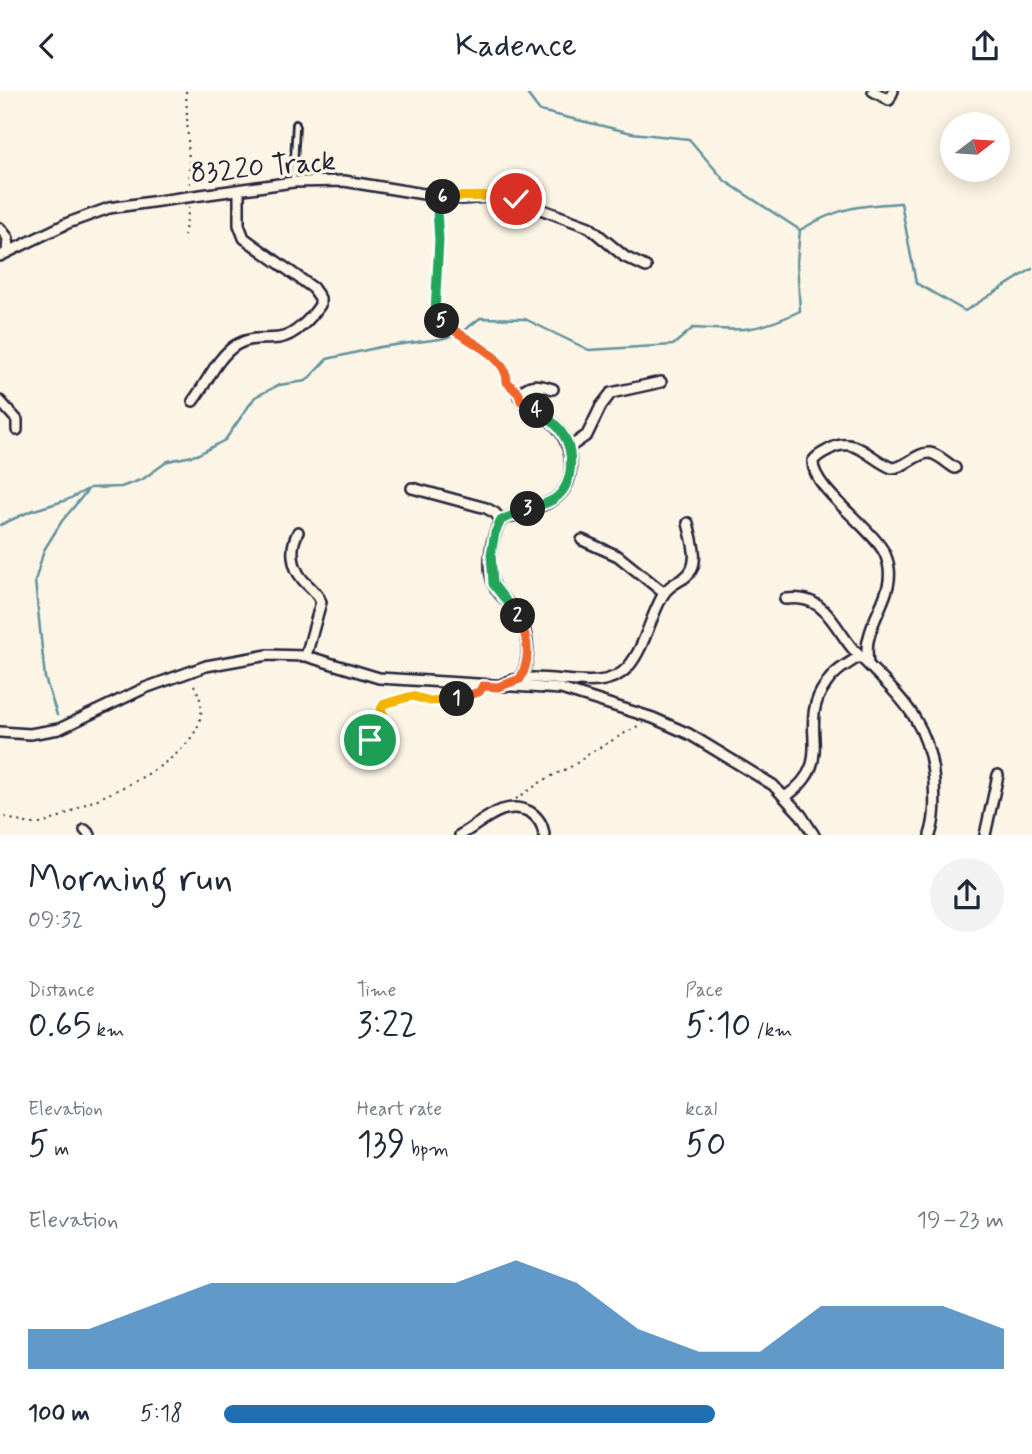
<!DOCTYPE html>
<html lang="en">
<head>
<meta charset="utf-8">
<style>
  body { margin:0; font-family:Mynerve,sans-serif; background:#f2f2f3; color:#1f2937; height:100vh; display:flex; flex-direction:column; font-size:26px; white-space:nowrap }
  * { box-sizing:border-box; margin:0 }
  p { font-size:23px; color:#747a83 }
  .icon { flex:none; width:38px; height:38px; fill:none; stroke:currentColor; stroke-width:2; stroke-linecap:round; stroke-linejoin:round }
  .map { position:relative; height:744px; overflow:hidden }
  .side { display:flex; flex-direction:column; background:#fff; flex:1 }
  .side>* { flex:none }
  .needle { width:46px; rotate:73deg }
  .fabs { position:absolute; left:940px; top:21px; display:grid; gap:14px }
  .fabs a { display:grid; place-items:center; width:70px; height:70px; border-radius:50%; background:#fff; box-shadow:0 4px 18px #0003; font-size:35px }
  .pin { position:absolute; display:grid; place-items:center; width:60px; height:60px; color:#fff; margin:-30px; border:4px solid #fff; border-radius:50%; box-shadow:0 2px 7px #0007 }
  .km { position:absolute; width:35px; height:35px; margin:-18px; border-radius:50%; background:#222; color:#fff; font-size:19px; line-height:35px; text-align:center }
  .round { display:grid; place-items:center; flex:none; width:74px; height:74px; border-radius:37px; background:#f2f2f3 }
  .headline { display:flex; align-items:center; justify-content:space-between; height:119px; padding:0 28px }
  h1 { font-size:38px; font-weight:600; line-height:52px }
  .metrics { display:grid; grid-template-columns:repeat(3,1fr); gap:10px; height:119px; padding:7px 28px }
  .metrics div { display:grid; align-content:center }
  .metrics b { font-size:35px; font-weight:600 }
  .metrics small { font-size:19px; font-weight:400 }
  .metrics p { font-size:19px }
  .chart { height:196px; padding:14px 28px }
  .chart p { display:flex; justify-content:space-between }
  .chart svg { width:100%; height:126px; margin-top:7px; fill:#1f6fb2; opacity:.7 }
  ul { padding:0 28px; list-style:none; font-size:23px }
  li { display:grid; grid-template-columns:112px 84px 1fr; align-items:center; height:52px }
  li i { height:18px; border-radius:9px; background:#1f6fb2 }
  header { display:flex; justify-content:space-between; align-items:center; height:91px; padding:0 28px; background:#fff; font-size:32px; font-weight:600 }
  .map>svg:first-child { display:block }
</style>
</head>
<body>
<header><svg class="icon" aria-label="back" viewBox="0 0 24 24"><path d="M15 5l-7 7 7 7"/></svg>Kadence<svg class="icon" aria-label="share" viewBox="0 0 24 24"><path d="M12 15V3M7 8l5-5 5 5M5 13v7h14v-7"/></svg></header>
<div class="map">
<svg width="1032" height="744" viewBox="0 0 1032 744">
  <rect width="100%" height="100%" fill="#fcf5e5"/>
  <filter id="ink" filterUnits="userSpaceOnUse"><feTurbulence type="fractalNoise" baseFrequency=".0143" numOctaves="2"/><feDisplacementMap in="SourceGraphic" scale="14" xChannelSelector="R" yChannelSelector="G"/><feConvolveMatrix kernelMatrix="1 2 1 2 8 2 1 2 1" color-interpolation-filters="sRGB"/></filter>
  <g filter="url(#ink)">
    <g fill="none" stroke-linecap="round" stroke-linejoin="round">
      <path stroke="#60929f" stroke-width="2.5" d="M 525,0 L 540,20 L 632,42 L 689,48 L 725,90 L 800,139
        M 0,434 L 31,420 L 67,409 L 90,397 L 121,396 L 143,388 L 168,370 L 197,364 L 225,349 L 255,306 L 279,294 L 306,290 L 327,268 L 380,256 L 440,248 L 460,243 L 480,227 L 525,228 L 589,259 L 673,254 L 693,237 C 740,240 757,241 800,220 L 797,171 L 800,139 C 839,116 857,115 901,112 L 916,192 L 965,220 L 1032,178
        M 57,624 L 45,587 L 35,490 L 44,459 L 62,430 L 87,400"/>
      <g stroke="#22223b" stroke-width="10">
        <path id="lane" d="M 293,91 L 296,33"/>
      </g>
      <g stroke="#22223b" stroke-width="14">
        <path id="street" d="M 873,0 L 889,9 L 893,0
          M 0,137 L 8,147 L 7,161
          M 0,165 L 68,132 L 109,117 L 293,91 L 344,90 L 436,105 L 462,108 L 498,105 L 516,109 L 589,136 L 625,166 L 646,176
          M 0,310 L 17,329 L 17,339
          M 193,310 C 207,292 217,266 236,254 C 251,245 263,249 279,247 C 295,245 311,227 320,214 L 320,207 L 313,197 L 244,147 L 239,134 L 239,100
          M 570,356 L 587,344 L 601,315 L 611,302 L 661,291
          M 412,397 L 486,417 L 495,422 L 501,429
          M 298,441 C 290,456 291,475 303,489 C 310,497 317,501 321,511 L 306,565
          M 582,449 L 618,465 L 664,502
          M 785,508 C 790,508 795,507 801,508 C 826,510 838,541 853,558 C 895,603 929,624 934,691 C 935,709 936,726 930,744
          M 868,573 C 867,564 866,555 869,546 C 876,516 899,495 885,463 C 873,437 811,397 813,370 C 818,363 825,361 832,357 C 856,345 871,369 892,377 C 905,377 917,361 930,362 C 938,363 948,373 955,377
          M 520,588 C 532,568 529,539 515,520 C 509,511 498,504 494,494 C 486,475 491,446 501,429 C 517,423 538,418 553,409 C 580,392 573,351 553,332 C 543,322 525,317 519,305 C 528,290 539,294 553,298
          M 499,595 C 536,572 599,609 628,576 C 645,556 650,526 663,504 C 668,495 676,492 684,487 C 702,475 692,449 688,432
          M 0,641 L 30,643 L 59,638 L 145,597 L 206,575 L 268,564 L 306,565 L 379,587 L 561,598 L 653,627 L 689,643 L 773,694 L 801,724 L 814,744
          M 785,706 C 840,668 794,636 826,593 C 834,580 848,573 860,565
          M 85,739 L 90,744
          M 460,744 C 482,732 504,707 530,721 C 538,726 543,734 544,744
          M 985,744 L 998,684"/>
      </g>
      <path stroke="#22223b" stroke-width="2" stroke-dasharray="2 5" stroke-linecap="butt" d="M 186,0 L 190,97
        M 436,113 L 440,149 L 435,222 C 452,241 508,266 507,291 L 513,297
        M 184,145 L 189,116
        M 358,635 L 367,648 L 387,648 L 393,645 L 381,619 L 384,613 L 412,605 L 430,610 L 458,608 L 475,602
        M 516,708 L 544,689 L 574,674 L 590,662 L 643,632
        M 5,726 C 14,729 26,733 36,733 C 48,734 74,718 86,713 C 127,695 233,652 192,591"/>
      <use href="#lane" stroke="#fcf5e5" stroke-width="4.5"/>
      <use href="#street" stroke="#fcf5e5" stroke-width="9"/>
    </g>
  </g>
  <g fill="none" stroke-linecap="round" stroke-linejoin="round" filter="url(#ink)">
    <g stroke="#fff" stroke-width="14">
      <path id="split-1" d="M 370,649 L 387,648 L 393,645 L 381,618 L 384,613 L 412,605 L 430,610 L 457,608"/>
    </g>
    <g stroke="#fff" stroke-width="14">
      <path id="split-2" d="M 457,608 L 479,601 L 483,595 L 498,596 L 520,588 C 532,567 528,546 518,525"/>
    </g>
    <g stroke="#fff" stroke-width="14">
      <path id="split-3" d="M 518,525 L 493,493 L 491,463 L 495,442 L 501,429 L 528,418"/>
    </g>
    <g stroke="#fff" stroke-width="14">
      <path id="split-4" d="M 528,418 C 536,415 547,413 554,408 C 574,395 575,360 562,342 C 556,332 547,326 537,320"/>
    </g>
    <g stroke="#fff" stroke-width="14">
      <path id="split-5" d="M 442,230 C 459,247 508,263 507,291 L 519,303 L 521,310 L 537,320"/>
    </g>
    <g stroke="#fff" stroke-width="14">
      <path id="split-6" d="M 442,230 L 435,222 L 439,149 L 436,105 L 443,106"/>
    </g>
    <g stroke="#fff" stroke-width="14">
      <path id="split-7" d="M 443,106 L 498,105 L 516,108"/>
    </g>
    <use href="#split-1" stroke="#f5b400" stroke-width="9"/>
    <use href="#split-2" stroke="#f0652b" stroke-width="9"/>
    <use href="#split-3" stroke="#22a559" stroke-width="9"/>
    <use href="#split-4" stroke="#22a559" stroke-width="9"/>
    <use href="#split-5" stroke="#f0652b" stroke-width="9"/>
    <use href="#split-6" stroke="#22a559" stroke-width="9"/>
    <use href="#split-7" stroke="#f5b400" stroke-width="9"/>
  </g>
  <g text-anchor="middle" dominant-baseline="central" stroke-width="7" stroke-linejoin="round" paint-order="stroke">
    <g font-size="28" fill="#22223b" stroke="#fcf5e5">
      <text transform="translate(263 77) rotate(-5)">83220 Track</text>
    </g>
  </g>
</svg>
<div class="fabs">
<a><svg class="needle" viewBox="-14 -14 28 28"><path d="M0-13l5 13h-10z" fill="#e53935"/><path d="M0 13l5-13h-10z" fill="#747a83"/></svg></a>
</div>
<div class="pin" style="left:370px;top:649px;background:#1e9e55"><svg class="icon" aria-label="arrive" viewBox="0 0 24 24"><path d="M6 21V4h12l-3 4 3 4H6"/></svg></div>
<div class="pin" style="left:516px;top:108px;background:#d93025"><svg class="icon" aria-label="check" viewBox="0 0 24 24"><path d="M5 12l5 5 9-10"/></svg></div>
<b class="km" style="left:457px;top:608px">1</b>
<b class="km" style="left:518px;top:525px">2</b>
<b class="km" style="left:528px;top:418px">3</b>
<b class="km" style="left:537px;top:320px">4</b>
<b class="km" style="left:442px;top:230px">5</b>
<b class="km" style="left:443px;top:106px">6</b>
</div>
<section class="side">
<div class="headline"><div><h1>Morning run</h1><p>09:32</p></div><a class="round"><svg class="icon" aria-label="share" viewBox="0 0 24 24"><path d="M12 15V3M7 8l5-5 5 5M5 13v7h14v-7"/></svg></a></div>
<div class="metrics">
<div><p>Distance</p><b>0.65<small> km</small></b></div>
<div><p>Time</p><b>3:22</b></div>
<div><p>Pace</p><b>5:10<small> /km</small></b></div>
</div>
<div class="metrics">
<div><p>Elevation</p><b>5<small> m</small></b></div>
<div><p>Heart rate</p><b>139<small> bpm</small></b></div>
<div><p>kcal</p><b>50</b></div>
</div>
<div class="chart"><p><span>Elevation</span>19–23 m</p>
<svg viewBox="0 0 160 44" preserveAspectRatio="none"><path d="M0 44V30L10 30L20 22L30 14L40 14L50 14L60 14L70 14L80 6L90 14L100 30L110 38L120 38L130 22L140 22L150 22L160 30V44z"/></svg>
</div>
<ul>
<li><b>100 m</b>5:18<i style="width:63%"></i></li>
</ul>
</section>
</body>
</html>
